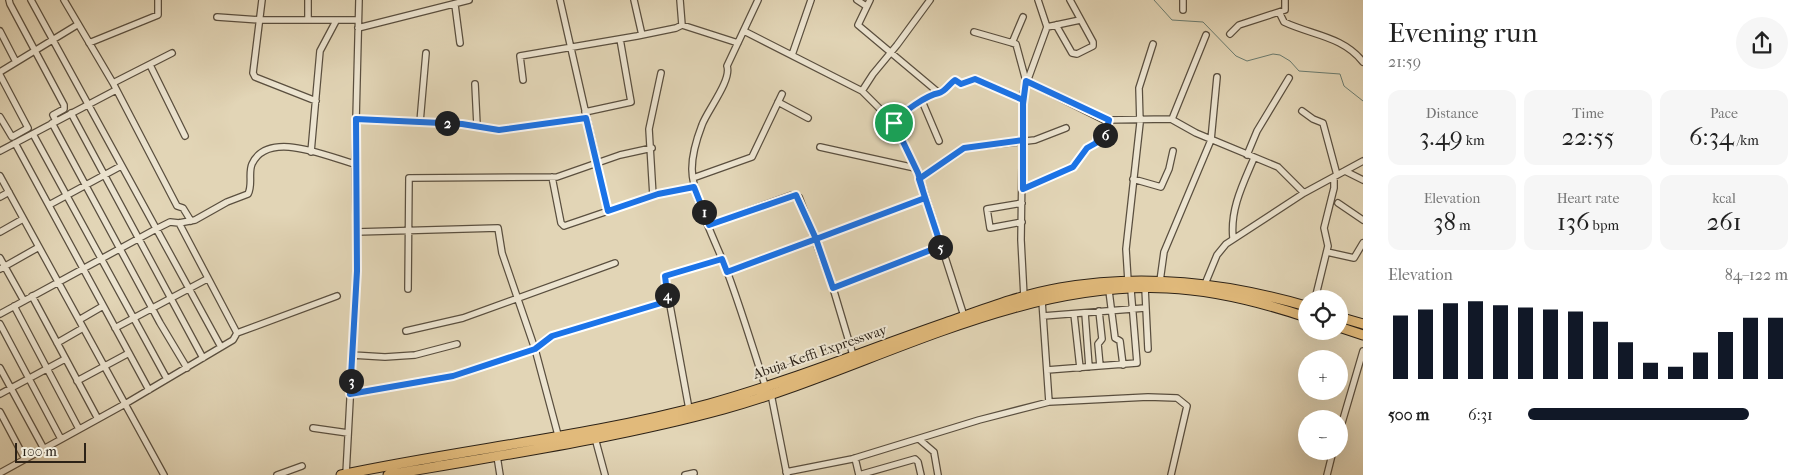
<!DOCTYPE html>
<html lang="en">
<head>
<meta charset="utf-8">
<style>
  body { margin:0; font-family:"IM FELL French Canon",serif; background:#f6f6f6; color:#222; height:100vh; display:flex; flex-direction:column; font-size:19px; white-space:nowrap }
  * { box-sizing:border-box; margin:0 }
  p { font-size:16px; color:#767676 }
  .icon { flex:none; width:28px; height:28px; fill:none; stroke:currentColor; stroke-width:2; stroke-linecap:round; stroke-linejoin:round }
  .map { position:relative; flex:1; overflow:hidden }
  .sheet { display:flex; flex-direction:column; background:#fff; width:450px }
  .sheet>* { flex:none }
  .buttons { position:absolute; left:1298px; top:290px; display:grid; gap:10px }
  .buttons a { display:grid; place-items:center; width:50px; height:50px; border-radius:50%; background:#fff; box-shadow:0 5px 20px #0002; font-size:25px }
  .scale { position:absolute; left:15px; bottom:12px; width:71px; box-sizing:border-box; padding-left:5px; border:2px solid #2c2217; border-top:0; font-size:14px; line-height:18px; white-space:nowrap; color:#2c2217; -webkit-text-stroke:4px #ece4d0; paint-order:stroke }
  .pin { position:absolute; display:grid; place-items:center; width:42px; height:42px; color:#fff; margin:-21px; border:2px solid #fff; border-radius:50%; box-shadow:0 1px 5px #0007 }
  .km { position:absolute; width:25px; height:25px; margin:-12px; border-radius:50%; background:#222; color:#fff; font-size:14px; line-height:25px; text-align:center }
  .round { display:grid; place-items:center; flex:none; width:52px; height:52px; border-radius:26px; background:#f6f6f6 }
  .overview { display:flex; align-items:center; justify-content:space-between; height:85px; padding:0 25px }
  h1 { font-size:28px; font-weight:600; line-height:38px }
  .stats { display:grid; grid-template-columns:repeat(3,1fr); gap:8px; height:85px; padding:5px 25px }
  .stats div { display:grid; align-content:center; border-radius:12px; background:#f6f6f6; text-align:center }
  .stats b { font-size:25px; font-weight:600 }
  .stats small { font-size:14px; font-weight:400 }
  .stats p { font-size:14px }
  .chart { height:140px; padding:10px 25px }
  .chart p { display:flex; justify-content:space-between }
  .chart svg { width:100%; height:90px; margin-top:5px; stroke:#111827; stroke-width:6 }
  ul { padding:0 25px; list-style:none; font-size:16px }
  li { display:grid; grid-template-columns:80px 60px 1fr; align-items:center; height:38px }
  li i { height:12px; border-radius:6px; background:#111827 }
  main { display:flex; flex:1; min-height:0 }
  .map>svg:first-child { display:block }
</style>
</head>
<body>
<main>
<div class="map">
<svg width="1363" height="475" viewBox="0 0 1363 475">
  <rect width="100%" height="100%" fill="#e2d5b6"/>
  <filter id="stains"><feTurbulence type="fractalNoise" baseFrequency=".004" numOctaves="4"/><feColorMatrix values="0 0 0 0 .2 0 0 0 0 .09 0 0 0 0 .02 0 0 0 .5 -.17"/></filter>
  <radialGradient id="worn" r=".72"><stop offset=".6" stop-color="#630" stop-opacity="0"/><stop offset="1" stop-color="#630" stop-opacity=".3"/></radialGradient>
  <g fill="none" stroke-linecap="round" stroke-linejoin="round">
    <path stroke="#6b7d72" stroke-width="1" d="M 1154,0 L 1172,20 L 1203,22 L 1236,56 L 1247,61 L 1273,54 L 1280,55 L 1290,61 L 1299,71 L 1340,74 L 1344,86 L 1363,101"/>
    <g stroke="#5a4f3f" stroke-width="8">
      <path id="minor" d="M 9,0 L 10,4 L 64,105 L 64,109 L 53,115 L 56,121
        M 31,0 L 221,347
        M 64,0 L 113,83 L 177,206 L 183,208 L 191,221
        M 262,0 L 253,73 L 255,77 L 316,101
        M 308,0 L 308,20
        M 560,0 L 608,211
        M 634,0 L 642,35
        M 680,0 L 682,25
        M 758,0 L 727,66 C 732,80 707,111 702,125 C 697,138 692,154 692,169 C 692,195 715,241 725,266 C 740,305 752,346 765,385
        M 857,0 L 866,6
        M 870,0 L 858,25 L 939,93
        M 455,5 L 460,43
        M 1183,10 L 1183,0
        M 1279,12 L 1284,22 C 1311,35 1343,36 1363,62
        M 217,17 L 261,20 L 358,20
        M 1056,25 L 1072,53 L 1077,54 L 1093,46 L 1093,42 L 1070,0
        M 1047,27 L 1080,20
        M 358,28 L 469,0
        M 0,31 L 16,62
        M 744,31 L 862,91 L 894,123 L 918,173 L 964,316
        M 974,32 L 1016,44 L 1026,81 L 1104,120 L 1171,119 L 1196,133 L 1278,167 L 1304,193
        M 1230,34 L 1239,25 L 1285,10 L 1285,0
        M 89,43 L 158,15 L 158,0
        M 1012,43 L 1023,17
        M 792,55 L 811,0
        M 150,65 L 185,136
        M 0,72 L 77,25
        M 0,75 L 28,128 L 12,137 L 0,117
        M 523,80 L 520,56 L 637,36 L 676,28 L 682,25 L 738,43
        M 113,83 L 172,53
        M 475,84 L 477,125
        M 862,91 L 873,74 L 897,45 L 930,0
        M 922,101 L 939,141
        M 778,102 L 808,118
        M 1302,111 L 1313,119 L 1323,123 L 1337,175
        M 585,112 L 631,102 L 620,39
        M 71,113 L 203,358
        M 356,119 L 462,124 L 499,130 L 586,118
        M 1172,119 L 1206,35
        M 420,122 L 426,53
        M 52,123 L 160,323 L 187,368
        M 894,123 C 902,112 927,95 939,93 C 945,92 950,83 955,80 L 961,84 L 975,79 L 1023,100
        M 33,134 L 167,379
        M 15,143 L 149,390
        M 820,147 L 915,168
        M 0,151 L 116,90
        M 311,152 L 320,51 L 336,21
        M 1247,155 L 1257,131 L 1289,78
        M 1345,171 L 1363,180
        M 0,176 L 164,475
        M 552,177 L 561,223 L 564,226 L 658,194 L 694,187
        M 693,178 L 752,157 L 782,94
        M 919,179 L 964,148 L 1035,140 L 1066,128
        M 1133,179 L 1161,187 L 1169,169 L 1173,151
        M 1023,189 L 1073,167 L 1087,148 L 1096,143 L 1098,136 L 1105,135 L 1109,120
        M 653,196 L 649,129 L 661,73
        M 0,197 L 9,192
        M 1338,203 L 1363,220
        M 49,205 L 121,166
        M 1022,222 L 990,228 L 987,209 L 1022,203
        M 179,223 L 237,333
        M 709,225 L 792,195 L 799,197 L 833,288 L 853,355
        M 0,232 L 23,219
        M 356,232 L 498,228 L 502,253 L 535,349 L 558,435
        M 1233,238 C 1230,209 1243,184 1254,158
        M 1327,252 L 1354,258 L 1363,243
        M 0,258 L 24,301
        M 0,269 L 39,247
        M 727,272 L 925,198
        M 1128,281 L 1126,249 L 1140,123 L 1139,88 L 1153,44
        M 1160,281 L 1164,252 L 1211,140 L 1217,77
        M 1205,284 L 1217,255 L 1226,244 L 1304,193 L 1363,161
        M 833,288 L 941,246
        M 1145,288 L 1148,349
        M 408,289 L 409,178 L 557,177 L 620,155 L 652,148
        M 1109,291 L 1115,338 L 1120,341 L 1123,365
        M 32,296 L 98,419
        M 1024,297 L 1021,240 L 1023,93 L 1047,27 L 1038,0
        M 1315,299 L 1328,246 L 1324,228 L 1334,188 L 1334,177
        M 1042,301 L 1049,402
        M 14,306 L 79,429
        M 1099,311 L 1102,339 L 1098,344 L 1100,366
        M 1085,313 L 1089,367
        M 0,314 L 156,229 L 170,222 L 179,223 L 195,220 L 227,202 L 248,194 C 253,185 248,173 252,164 C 268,129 328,157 355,164
        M 1074,314 L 1080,368
        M 1043,316 L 1145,308
        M 79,320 L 103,306
        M 0,324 L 61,439
        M 115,328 L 207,279
        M 406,331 L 463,318 L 615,263
        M 57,343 L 83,328
        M 352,355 L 385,357 L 415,355 L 457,344
        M 0,368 L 44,449
        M 1047,370 L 1137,363 L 1131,290
        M 77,381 L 129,353
        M 0,394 L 65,359
        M 350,394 L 453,376 L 535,349 L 552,336 L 669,301
        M 771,394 L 787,475
        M 689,409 L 665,278 L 668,275 L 722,259
        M 0,412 L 25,459
        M 313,428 L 348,433
        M 1339,433 L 1363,351
        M 595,438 L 605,475
        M 920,440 L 934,452 L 938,475
        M 497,456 L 500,475
        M 855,458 L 859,475
        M 786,472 L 852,459 L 979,420 L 1049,402 L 1148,397 L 1177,398 L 1187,406 L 1171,475
        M 0,473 L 125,404 L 233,340 L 237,333 L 337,296
        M 346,474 L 357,270 L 355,160 L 359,0
        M 277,475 L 302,466
        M 685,475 L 694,473
        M 859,475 L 915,459 L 918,462 L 921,475
        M 1327,475 L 1333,451"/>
    </g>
    <g stroke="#2c2217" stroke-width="11">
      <path id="highway" d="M 1339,317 L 1363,324
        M 1339,327 L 1363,335
        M 341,475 C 463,449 588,437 709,404 C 788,382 867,350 945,323 C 982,310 1020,295 1060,288 C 1144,273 1225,283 1306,306
        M 388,475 C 500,455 614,439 724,409 C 869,369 1012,281 1167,288 C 1215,290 1261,302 1306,317"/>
    </g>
    <use href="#minor" stroke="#ece4d0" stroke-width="5.5"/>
    <use href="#highway" stroke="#e1ba7b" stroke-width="9"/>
  </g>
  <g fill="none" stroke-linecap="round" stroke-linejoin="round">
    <g stroke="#fff" stroke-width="10">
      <path id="route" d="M 894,123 L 918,173 L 925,198 L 816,239 L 796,195 L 709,225 L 694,187 L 658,194 L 608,211 L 586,118 L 499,130 L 462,124 L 356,119 L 357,271 L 350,394 L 453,376 L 535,349 L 552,336 L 668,301 L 665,276 L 722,259 L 727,272 L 816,239 L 833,288 L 941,246 L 919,179 L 964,148 L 1023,140 L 1023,104 L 1026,81 L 1109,120 L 1105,135 L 1098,136 L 1096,143 L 1087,148 L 1073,167 L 1023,189 L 1023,100 L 975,79 L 961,84 L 955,80 C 950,83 945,92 939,93 C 927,95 902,112 894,123"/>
    </g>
    <use href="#route" stroke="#1a73e8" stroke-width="6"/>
  </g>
  <g text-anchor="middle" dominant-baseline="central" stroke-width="4" stroke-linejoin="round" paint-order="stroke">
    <g font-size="14" fill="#2c2217" stroke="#ece4d0">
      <text transform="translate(820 352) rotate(-19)">Abuja-Keffi Expressway</text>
    </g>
  </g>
  <rect width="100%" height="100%" filter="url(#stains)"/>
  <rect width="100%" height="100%" fill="url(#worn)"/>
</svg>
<div class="buttons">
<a><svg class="icon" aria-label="locate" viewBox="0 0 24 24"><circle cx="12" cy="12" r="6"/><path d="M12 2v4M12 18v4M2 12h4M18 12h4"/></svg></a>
<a>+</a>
<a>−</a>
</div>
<div class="scale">100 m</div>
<div class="pin" style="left:894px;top:123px;background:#1e9e55"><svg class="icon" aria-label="arrive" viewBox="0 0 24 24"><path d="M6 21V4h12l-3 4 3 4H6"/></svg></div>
<b class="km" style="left:704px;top:212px">1</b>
<b class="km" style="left:447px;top:123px">2</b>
<b class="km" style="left:351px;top:381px">3</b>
<b class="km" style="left:667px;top:295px">4</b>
<b class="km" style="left:940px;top:247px">5</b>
<b class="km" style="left:1105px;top:135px">6</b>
</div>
<section class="sheet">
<div class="overview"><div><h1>Evening run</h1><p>21:59</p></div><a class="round"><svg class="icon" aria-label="share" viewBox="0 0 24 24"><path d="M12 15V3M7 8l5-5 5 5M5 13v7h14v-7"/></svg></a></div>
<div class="stats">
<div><p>Distance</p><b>3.49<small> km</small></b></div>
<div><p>Time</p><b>22:55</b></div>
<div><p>Pace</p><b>6:34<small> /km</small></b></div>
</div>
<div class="stats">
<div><p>Elevation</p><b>38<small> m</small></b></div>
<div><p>Heart rate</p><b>136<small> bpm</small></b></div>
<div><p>kcal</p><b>261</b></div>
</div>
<div class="chart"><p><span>Elevation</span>84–122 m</p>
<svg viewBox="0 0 160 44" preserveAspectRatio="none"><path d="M5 44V13M15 44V10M25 44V7M35 44V6M45 44V8M55 44V9M65 44V10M75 44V11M85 44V16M95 44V26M105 44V36M115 44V38M125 44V31M135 44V21M145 44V14M155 44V14"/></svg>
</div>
<ul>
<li><b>500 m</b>6:31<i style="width:85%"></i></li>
</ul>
</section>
</main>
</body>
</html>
